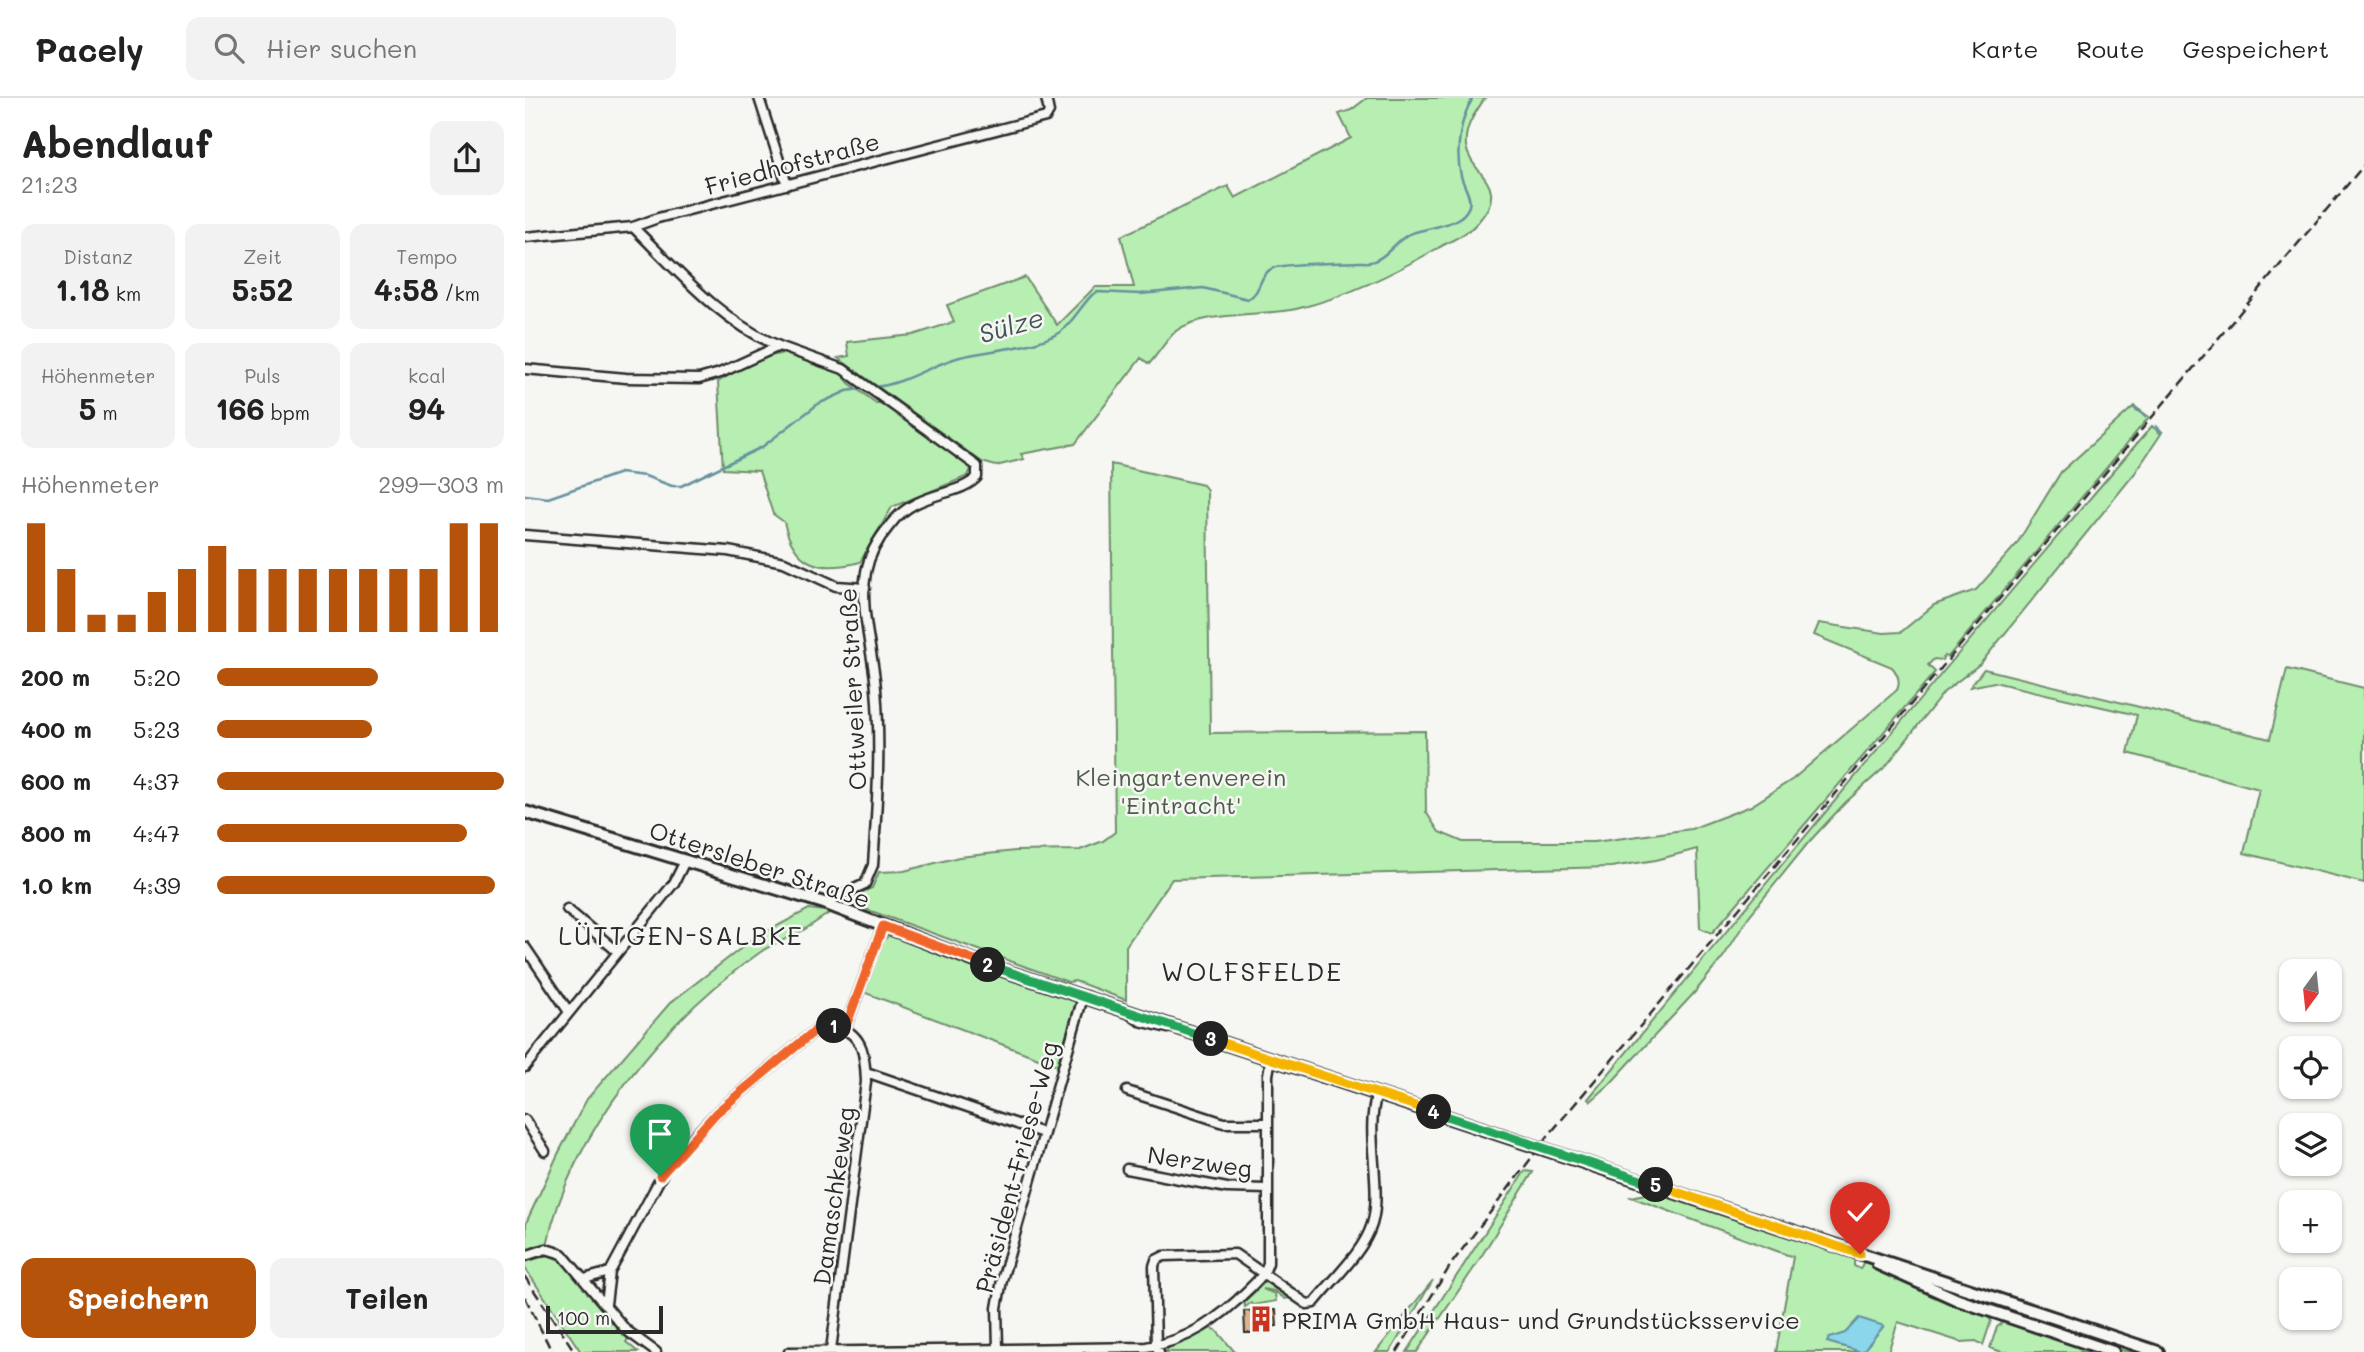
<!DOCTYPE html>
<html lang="de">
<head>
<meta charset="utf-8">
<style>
  body { margin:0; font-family:Mali,sans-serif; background:#f2f2f2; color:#222; height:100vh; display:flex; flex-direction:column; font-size:26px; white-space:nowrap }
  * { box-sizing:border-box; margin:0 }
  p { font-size:23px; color:#767676 }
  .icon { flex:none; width:38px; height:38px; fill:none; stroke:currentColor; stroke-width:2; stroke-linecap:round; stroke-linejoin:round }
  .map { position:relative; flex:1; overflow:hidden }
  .side { display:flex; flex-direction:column; background:#fff; width:525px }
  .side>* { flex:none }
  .needle { width:46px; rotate:195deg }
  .fabs { position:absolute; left:1754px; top:861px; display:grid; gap:14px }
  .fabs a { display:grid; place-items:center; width:63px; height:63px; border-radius:14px; background:#fff; box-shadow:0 2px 5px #0004; font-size:35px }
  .scale { position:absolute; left:21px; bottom:18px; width:117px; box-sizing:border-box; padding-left:7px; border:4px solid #2b2b2b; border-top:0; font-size:19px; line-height:24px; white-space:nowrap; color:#2b2b2b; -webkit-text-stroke:5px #f6f6f2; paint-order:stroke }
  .pin { position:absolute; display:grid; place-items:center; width:60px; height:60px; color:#fff; margin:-72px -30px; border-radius:50% 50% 50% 0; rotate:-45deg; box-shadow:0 0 7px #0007 }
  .pin .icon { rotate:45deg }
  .km { position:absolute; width:35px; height:35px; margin:-18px; border-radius:50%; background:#222; color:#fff; font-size:19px; line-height:35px; text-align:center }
  .round { display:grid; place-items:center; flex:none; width:74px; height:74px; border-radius:14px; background:#f2f2f2 }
  .summary { display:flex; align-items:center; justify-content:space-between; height:119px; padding:0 21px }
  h1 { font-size:38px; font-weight:800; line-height:52px }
  .stats { display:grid; grid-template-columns:repeat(3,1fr); gap:10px; height:119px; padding:7px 21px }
  .stats div { display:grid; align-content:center; border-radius:14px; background:#f2f2f2; text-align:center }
  .stats b { font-size:30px; font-weight:800 }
  .stats small { font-size:19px; font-weight:400 }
  .stats p { font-size:19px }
  .chart { height:196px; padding:14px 21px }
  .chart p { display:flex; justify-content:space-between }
  .chart svg { width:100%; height:126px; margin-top:7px; stroke:#b45309; stroke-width:6 }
  .cta { display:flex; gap:14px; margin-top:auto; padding:14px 21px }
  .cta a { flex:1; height:80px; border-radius:14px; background:#b45309; color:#fff; font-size:28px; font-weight:800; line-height:80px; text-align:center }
  .cta a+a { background:#f2f2f2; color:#222 }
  ul { padding:0 21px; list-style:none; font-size:23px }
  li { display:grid; grid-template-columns:112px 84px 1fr; align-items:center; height:52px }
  li i { height:18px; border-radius:9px; background:#b45309 }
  header { display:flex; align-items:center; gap:42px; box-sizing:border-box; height:98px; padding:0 35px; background:#fff; border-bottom:2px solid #e0e0e0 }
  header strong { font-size:33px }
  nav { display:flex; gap:38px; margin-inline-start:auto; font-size:24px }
  .search { width:490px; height:63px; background:#f2f2f2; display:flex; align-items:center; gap:18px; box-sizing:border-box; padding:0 24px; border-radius:14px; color:#767676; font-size:26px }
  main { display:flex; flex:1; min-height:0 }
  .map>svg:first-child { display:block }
</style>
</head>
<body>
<header>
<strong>Pacely</strong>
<div class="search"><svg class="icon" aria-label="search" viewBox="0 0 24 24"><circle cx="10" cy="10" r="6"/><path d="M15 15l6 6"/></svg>Hier suchen</div>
<nav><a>Karte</a><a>Route</a><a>Gespeichert</a></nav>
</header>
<main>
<section class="side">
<div class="summary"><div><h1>Abendlauf</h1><p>21:23</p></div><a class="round"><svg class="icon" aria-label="share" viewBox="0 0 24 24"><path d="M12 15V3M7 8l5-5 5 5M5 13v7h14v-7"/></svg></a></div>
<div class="stats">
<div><p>Distanz</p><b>1.18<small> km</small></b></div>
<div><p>Zeit</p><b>5:52</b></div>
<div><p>Tempo</p><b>4:58<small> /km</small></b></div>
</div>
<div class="stats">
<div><p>Höhenmeter</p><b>5<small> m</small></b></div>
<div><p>Puls</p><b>166<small> bpm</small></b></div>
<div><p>kcal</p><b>94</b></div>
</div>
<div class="chart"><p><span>Höhenmeter</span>299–303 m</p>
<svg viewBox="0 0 160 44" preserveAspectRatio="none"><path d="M5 44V6M15 44V22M25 44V38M35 44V38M45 44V30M55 44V22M65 44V14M75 44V22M85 44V22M95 44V22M105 44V22M115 44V22M125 44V22M135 44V22M145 44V6M155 44V6"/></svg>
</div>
<ul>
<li><b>200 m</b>5:20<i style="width:56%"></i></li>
<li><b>400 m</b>5:23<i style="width:54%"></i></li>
<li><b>600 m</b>4:37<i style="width:100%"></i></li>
<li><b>800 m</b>4:47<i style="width:87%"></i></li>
<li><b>1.0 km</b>4:39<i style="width:97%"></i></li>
</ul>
<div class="cta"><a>Speichern</a><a>Teilen</a></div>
</section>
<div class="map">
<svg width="1839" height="1254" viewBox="0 0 1839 1254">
  <rect width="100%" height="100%" fill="#f6f6f2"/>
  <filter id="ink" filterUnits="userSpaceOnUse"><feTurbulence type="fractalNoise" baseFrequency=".0143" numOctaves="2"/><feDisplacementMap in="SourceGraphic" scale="14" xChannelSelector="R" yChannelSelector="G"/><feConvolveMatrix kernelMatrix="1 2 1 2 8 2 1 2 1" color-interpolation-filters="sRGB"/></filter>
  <g filter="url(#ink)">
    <path fill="#b7efb2" stroke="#718d6e" stroke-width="2" d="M 842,0 L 960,0 C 950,15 939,29 941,48 C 945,77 987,86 953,124 C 943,136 927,142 913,150 C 869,175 822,199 771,211 C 740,218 677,213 651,233 C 641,242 633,256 624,266 L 616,260 L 550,346 L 496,356 L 499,361 L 471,368 L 457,364 L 313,260 L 324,258 L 322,244 L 388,237 L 429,224 L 422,207 L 500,179 L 532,227 L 570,189 L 609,189 L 596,138 L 703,88 L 710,100 L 826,40 L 814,16 L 826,12 Z
      M 258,255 L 316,275 L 324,285 L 351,305 L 355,305 L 447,369 L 443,378 L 367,409 L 335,464 C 294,475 269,467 259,424 L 248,416 L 234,373 L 198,371 L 193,284 L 230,262 Z
      M 1609,308 L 1624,319 L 1423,559 L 1419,558 L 1417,562 L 1409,561 L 1403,567 L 1410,574 L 1187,835 L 1175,830 L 1172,751 L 1131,762 L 1086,769 L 647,781 L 601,848 L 601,902 L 550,883 L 543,884 L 321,804 L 321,801 L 347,790 L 354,774 L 379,773 L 434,759 L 490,753 L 555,752 L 578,743 L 590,734 L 586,366 L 678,387 L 682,392 L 685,635 L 900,633 L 901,714 L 914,734 L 938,744 L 1069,744 L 1166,731 L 1226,708 L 1268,681 L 1372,592 C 1376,583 1373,576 1367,569 L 1289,537 L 1294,525 L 1359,535 L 1376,534 L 1409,507 L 1451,492 L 1491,447 L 1536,374 Z
      M 1627,328 L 1636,336 L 1610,375 L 1456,565 L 1419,594 L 1361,668 L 1320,705 L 1283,745 L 1224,818 L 1199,858 L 1170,894 L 1085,986 L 1066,1003 L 1063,1001 C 1249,775 1436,550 1627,328 Z
      M 1459,571 L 1745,641 L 1762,571 L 1839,590 L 1839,785 L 1719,755 L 1734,691 L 1603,655 L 1612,617 L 1469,584 L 1445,589 Z
      M 284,811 L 306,814 C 296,820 286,828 275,834 C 263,841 249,845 237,853 C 143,918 46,1033 22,1147 L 13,1147 L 2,1153 L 1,1125 L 33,1056 L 62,1001 L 145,905 L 228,841 Z
      M 365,836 L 552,901 L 532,967 L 338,894 L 356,845 Z
      M 1000,1073 L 1008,1074 L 951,1167 L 892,1254 L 882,1254 Z
      M 1130,1094 L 1329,1160 L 1329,1168 L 1335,1171 L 1339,1163 L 1462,1217 L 1466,1223 L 1458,1247 L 1451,1243 L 1436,1244 L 1373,1224 L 1363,1254 L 1251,1254 L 1268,1159 L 1106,1099 Z
      M 24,1157 L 39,1164 L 103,1241 L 101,1244 L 113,1254 L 56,1254 L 0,1170 L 0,1164 Z
      M 1373,1170 L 1619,1254 L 1602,1254 L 1438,1199 Z
      M 742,1182 L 764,1200 L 760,1201 L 749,1193 L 738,1191 L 750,1196 L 751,1203 L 728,1207 L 726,1205 L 720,1209 L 719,1204 Z
      M 908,1182 L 865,1254 L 851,1254 Z
      M 1480,1223 L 1575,1254 L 1477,1254 L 1465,1250 L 1472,1229 Z
      M 686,1230 L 691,1232 L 710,1254 L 641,1254 L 645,1248 Z"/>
    <path fill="#8bd6eb" stroke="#65929e" stroke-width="2" d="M 1334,1220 L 1359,1228 L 1337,1254 L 1302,1244 L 1304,1240 L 1320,1235 Z"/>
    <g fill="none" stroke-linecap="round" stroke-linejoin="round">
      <path stroke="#65929e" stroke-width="2.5" d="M 348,289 C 379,287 405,267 435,259 C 462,252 511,250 535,234 C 547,225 556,208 567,197 L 572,194 L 615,196 L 678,190 L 723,201 C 737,194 733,177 748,170 C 758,165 817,165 833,164 C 838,164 845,165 849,163 C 864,158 872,140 887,135 C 904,129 937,128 944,108 C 947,99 938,87 936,78 C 930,54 935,20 948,0
        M 1609,310 L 1620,318
        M 1631,328 L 1637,334
        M 0,397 L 23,400 L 95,375 L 120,378 L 147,388 L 156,388 L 237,349 L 293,306 L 322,293 L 341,290"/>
    </g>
    <path fill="#dcb38d" stroke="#2b2b2b" stroke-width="2" d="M 751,1212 L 752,1228 L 735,1229 L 735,1235 L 720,1235 L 719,1213 Z"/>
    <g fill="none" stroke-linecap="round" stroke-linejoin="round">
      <g stroke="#2b2b2b" stroke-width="13">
        <path id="street" d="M 234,0 L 262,87
          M 108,129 C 152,172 196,224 254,248
          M 0,139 L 108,129 L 133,120 L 521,19 L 524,14 L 521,0
          M 0,271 L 101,280 L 174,281 L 195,275 L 254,248 L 318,271 L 452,368 L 452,379 C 434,399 391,392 365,427 C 354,440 344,457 341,474 C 334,513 348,552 351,591 C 356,649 352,709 348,767 L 340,786 L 310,800 L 304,806
          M 0,437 L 203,453 L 259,464 L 311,488 L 340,490
          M 42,811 L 93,854
          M 0,849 L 44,914
          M 606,917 L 615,923 L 643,930
          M 320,931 L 358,828
          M 0,969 L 149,785 L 160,763
          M 341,974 L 518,1035
          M 602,993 L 699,1025 L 742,1025
          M 0,1022 L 20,1053
          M 602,1071 L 702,1090 L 743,1091
          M 0,1158 L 21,1151 L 37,1156 L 101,1232 L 131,1254
          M 59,1181 L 85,1174
          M 81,1206 L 85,1174 L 143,1066 L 191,1015 L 293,930 C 301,926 306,927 314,929 C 340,938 340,961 341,984 L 306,1252
          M 473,1250 L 472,1210 L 477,1182 L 558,899
          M 264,1254 L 621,1249 C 662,1244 695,1220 724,1191 C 732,1183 740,1176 743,1165 L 743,977 L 746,960
          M 634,1254 L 631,1247 L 629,1168 L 631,1162 L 639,1158 L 710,1156 L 782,1206 L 789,1205 C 808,1181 838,1155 847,1126 C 858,1089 839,1036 852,995"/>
      </g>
      <g stroke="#2b2b2b" stroke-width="16">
        <path id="secondary" d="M 0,714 L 299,805 L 450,863 L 1633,1254
          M 1353,1166 L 1433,1202 L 1588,1254"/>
      </g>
      <use href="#street" stroke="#f6f6f2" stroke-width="8"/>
      <use href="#secondary" stroke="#f6f6f2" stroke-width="10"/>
      <path stroke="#2b2b2b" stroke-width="2.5" stroke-dasharray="10 5" stroke-linecap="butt" d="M 0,1179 L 50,1254
        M 0,1199 L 27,1254
        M 872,1254 L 927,1165 L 1023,1038 L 1839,67"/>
    </g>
  </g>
  <g fill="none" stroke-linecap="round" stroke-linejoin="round" filter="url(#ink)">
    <g stroke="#fff" stroke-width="14">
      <path id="split-1" d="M 135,1078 L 191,1015 L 293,930 L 301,927 L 309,928"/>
    </g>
    <g stroke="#fff" stroke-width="14">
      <path id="split-2" d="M 309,928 L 320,931 L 358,828 L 463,867"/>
    </g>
    <g stroke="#fff" stroke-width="14">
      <path id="split-3" d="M 463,867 L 686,941"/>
    </g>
    <g stroke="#fff" stroke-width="14">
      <path id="split-4" d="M 686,941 L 909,1014"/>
    </g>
    <g stroke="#fff" stroke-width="14">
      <path id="split-5" d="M 909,1014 L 1131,1087"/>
    </g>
    <g stroke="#fff" stroke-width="14">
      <path id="split-6" d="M 1131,1087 L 1335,1156"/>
    </g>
    <use href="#split-1" stroke="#f0652b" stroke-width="9"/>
    <use href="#split-2" stroke="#f0652b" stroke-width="9"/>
    <use href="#split-3" stroke="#22a559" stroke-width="9"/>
    <use href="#split-4" stroke="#f5b400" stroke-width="9"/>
    <use href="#split-5" stroke="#22a559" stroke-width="9"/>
    <use href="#split-6" stroke="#f5b400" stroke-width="9"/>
  </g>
  <defs>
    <g id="building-bare" transform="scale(2.1)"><path d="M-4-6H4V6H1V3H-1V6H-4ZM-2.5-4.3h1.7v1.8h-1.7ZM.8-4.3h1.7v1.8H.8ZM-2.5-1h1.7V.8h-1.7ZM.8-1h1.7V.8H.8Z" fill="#c8321e" stroke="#f6f6f2" stroke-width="2.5" paint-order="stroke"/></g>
  </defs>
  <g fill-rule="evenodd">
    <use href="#building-bare" x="736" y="1221"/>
  </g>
  <g text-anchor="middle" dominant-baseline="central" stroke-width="5" stroke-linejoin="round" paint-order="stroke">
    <g font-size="24" fill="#2b2b2b" stroke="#f6f6f2">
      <text transform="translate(267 65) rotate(-15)">Friedhofstraße</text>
      <text transform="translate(327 591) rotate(-93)">Ottweiler Straße</text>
      <text transform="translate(235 766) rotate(18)">Ottersleber Straße</text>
      <text transform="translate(675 1063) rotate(8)">Nerzweg</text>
      <text transform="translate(491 1069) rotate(-75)">Präsident-Friese-Weg</text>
      <text transform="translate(308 1098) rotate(-82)">Damaschkeweg</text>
    </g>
    <g font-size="24" fill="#4e5c4d" stroke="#f6f6f2">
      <text x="656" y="678">Kleingartenverein<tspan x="656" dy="28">'Eintracht'</tspan></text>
    </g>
    <g font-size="24" fill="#2b2b2b" stroke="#f6f6f2" text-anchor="start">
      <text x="757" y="1221">PRIMA GmbH Haus- und Grundstücksservice</text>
    </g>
    <g font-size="26" font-style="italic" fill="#43565b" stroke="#f6f6f2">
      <text transform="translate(486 227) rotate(-16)">Sülze</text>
    </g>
    <g font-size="26" letter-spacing="2" fill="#2b2b2b" stroke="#f6f6f2">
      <text x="156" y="837">LÜTTGEN-SALBKE</text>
      <text x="727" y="873">WOLFSFELDE</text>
    </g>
  </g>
</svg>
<div class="fabs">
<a><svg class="needle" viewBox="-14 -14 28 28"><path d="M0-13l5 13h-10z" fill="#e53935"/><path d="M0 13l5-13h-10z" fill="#767676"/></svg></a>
<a><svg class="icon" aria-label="locate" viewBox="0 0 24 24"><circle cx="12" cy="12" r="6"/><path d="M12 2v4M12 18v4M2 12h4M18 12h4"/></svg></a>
<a><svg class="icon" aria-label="layers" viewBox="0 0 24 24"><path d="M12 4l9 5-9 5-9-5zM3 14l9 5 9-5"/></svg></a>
<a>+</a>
<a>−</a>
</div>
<div class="scale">100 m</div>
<div class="pin" style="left:135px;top:1078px;background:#1e9e55"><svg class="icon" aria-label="arrive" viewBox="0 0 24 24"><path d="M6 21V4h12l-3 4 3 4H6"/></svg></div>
<div class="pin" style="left:1335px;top:1156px;background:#d93025"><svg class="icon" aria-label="check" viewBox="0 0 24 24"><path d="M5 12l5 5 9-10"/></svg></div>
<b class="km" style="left:309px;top:928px">1</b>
<b class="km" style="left:463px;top:867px">2</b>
<b class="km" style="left:686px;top:941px">3</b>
<b class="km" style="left:909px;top:1014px">4</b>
<b class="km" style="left:1131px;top:1087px">5</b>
</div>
</main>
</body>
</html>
